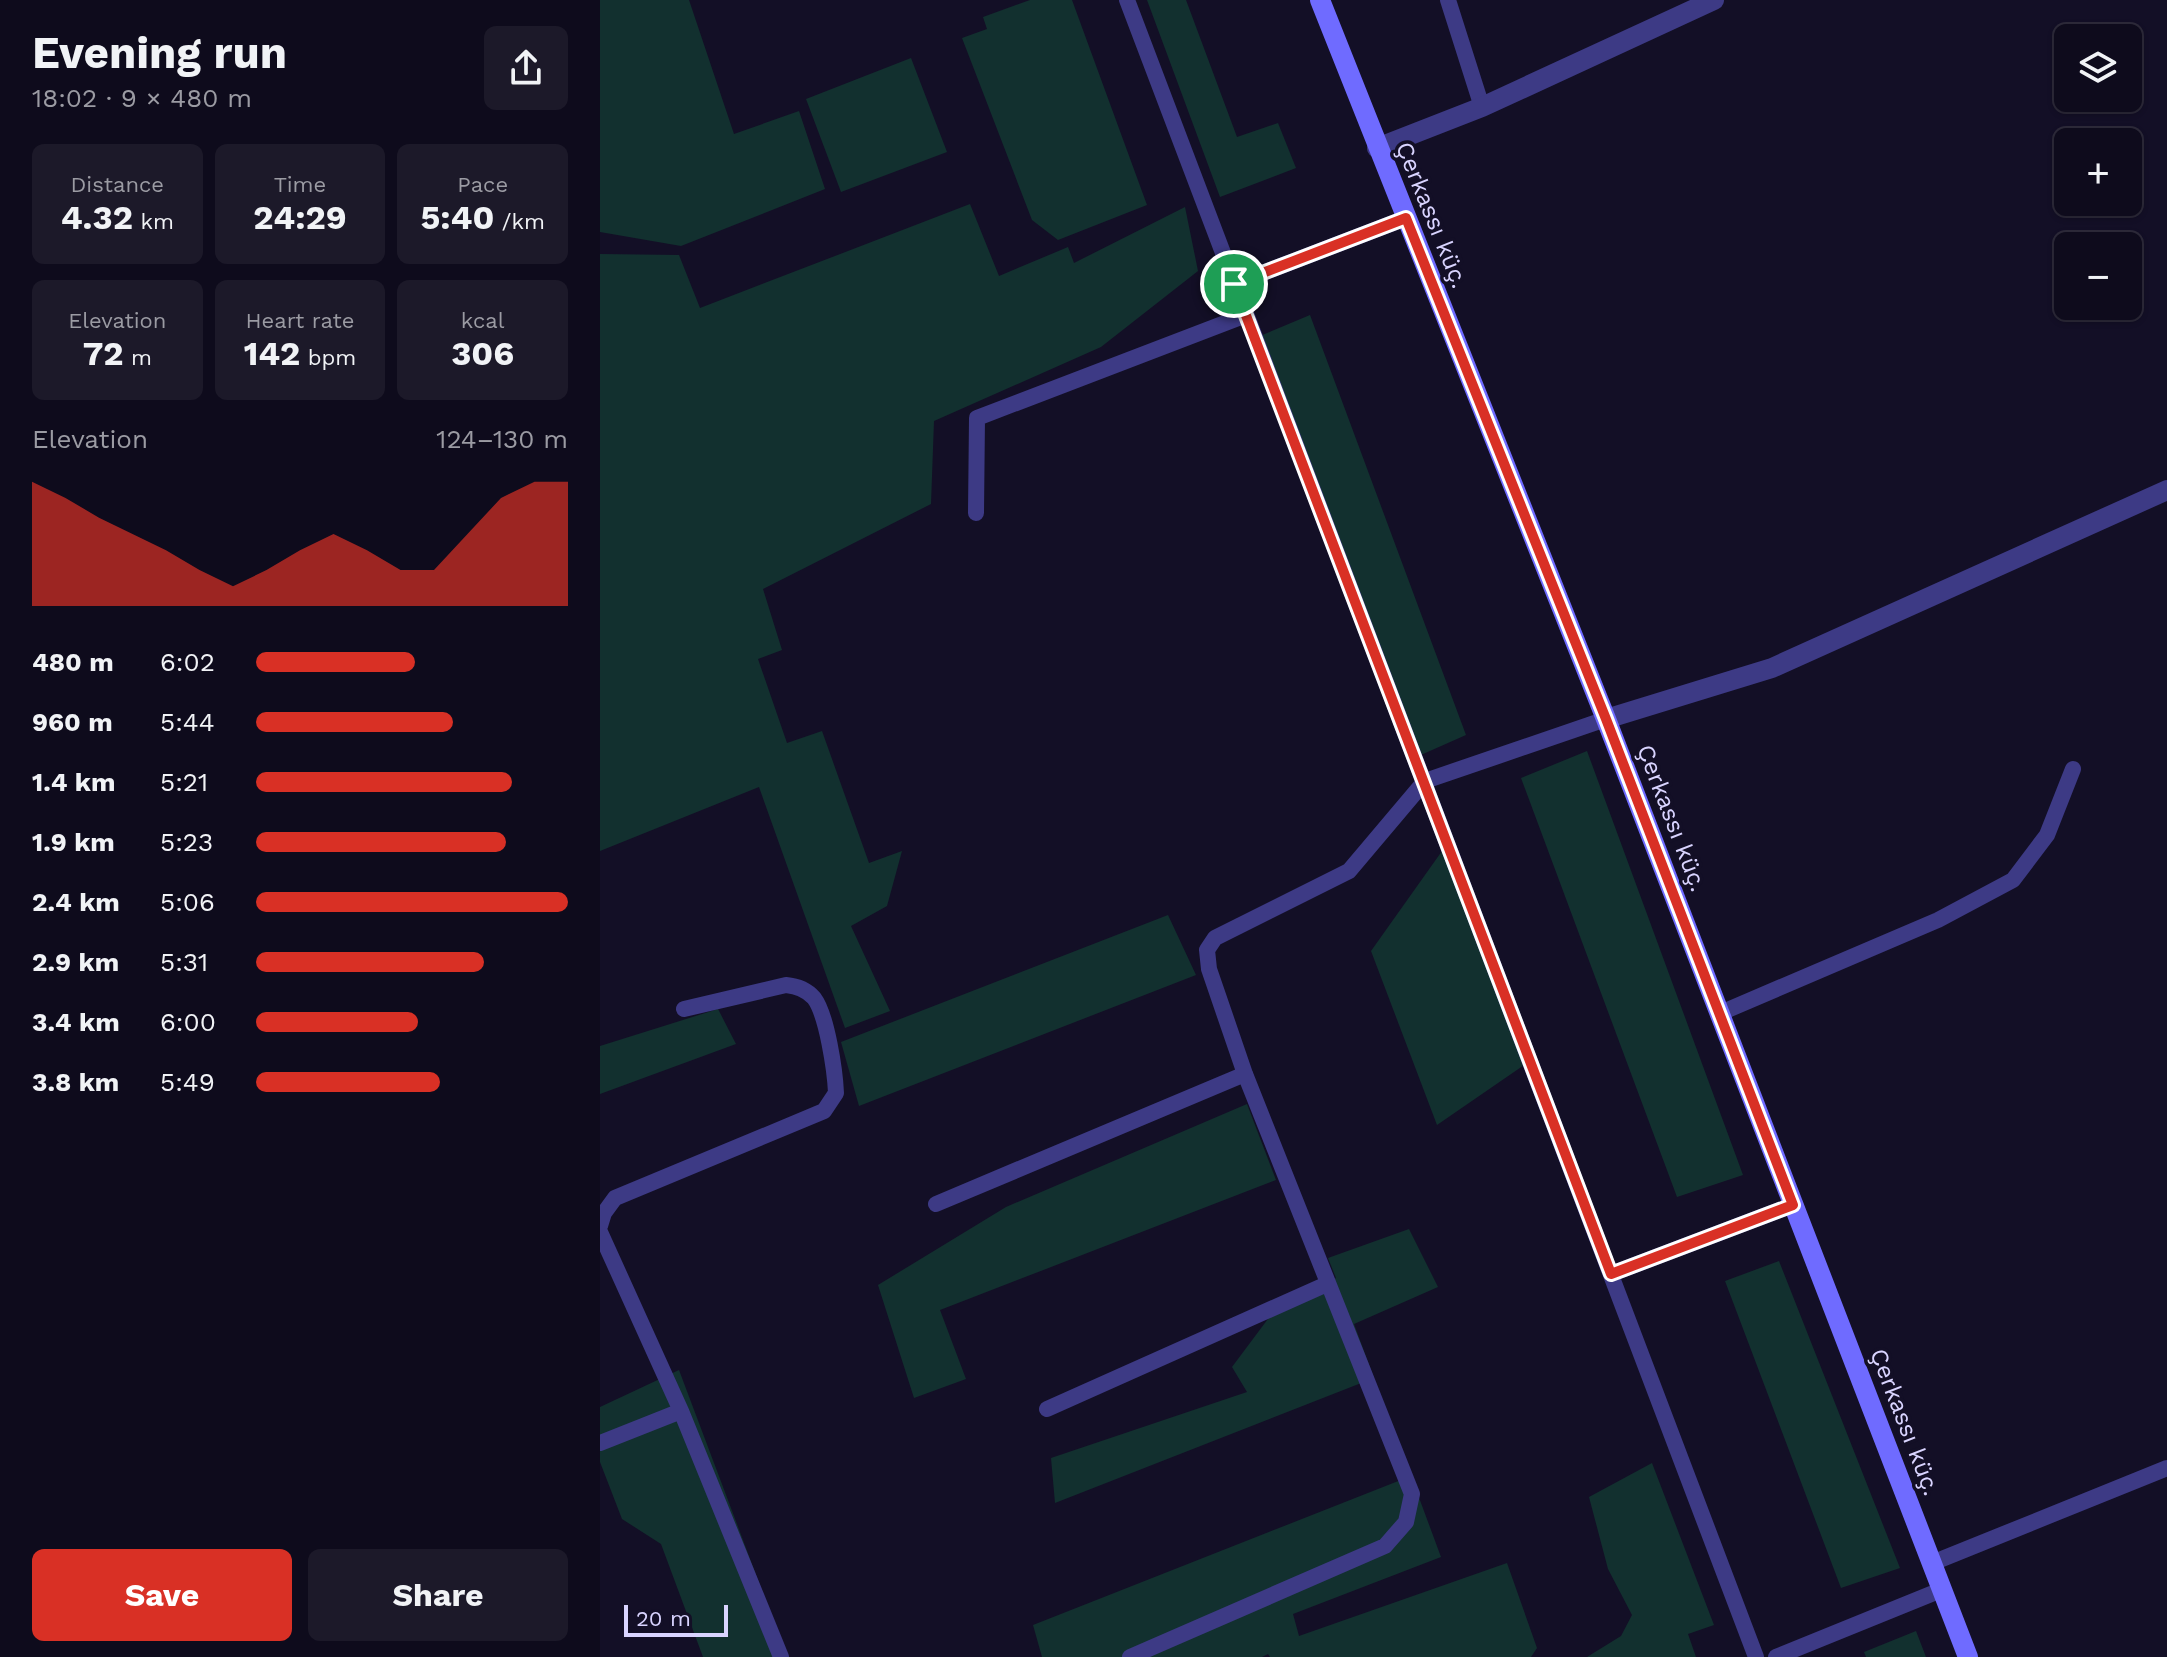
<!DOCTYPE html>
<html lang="en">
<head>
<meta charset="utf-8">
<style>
  body { margin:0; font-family:"Work Sans",sans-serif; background:#1c1929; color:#f1f3f6; height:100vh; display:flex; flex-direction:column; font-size:30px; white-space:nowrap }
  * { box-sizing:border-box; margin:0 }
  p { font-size:26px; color:#9b9ba3 }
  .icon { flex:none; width:44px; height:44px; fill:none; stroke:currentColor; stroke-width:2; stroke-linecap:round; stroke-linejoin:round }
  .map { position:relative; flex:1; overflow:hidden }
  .side { display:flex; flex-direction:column; background:#0e0b1c; width:600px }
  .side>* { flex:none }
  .controls { position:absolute; left:1454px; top:24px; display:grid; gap:16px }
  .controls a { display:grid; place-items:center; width:88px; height:88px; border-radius:12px; background:#0e0b1c; box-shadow:0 2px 6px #0004,0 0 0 2px #2e2b3b; font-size:40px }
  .scale { position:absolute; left:24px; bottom:20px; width:104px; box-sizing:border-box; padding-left:8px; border:4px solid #d9d4ff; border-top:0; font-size:22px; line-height:28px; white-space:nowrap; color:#d9d4ff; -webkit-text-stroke:6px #130f26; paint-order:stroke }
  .pin { position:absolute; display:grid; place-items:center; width:68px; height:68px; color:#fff; margin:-34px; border:4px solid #fff; border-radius:50%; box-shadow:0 2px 8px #0007 }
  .round { display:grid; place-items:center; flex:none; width:84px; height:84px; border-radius:12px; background:#1c1929 }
  .overview { display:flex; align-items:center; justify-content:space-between; height:136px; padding:0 32px }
  h1 { font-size:44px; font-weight:700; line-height:60px }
  .stats { display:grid; grid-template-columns:repeat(3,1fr); gap:12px; height:136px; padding:8px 32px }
  .stats div { display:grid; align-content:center; border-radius:12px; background:#1c1929; text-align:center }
  .stats b { font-size:34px; font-weight:700 }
  .stats small { font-size:22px; font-weight:400 }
  .stats p { font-size:22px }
  .chart { height:224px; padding:16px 32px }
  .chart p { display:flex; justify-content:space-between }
  .chart svg { width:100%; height:144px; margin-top:8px; fill:#d93025; opacity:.7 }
  .primary-button { display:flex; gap:16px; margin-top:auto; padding:16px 32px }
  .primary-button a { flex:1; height:92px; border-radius:12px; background:#d93025; color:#fff; font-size:32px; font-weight:700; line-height:92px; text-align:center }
  .primary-button a+a { background:#1c1929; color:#f1f3f6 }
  ul { padding:0 32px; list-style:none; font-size:26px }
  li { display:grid; grid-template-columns:128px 96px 1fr; align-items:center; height:60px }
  li i { height:20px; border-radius:10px; background:#d93025 }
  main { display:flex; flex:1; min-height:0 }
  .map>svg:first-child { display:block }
</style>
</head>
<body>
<main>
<section class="side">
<div class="overview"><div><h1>Evening run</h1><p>18:02 · 9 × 480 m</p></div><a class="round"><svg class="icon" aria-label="share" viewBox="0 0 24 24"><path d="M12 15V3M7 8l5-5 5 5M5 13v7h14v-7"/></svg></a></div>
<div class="stats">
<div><p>Distance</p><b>4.32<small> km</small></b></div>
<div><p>Time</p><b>24:29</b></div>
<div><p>Pace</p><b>5:40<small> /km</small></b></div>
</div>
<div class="stats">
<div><p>Elevation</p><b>72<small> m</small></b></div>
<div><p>Heart rate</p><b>142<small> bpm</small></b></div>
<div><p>kcal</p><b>306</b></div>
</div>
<div class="chart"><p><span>Elevation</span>124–130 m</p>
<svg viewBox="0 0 160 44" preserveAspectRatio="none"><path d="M0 44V6L10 11L20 17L30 22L40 27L50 33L60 38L70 33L80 27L90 22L100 27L110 33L120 33L130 22L140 11L150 6L160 6V44z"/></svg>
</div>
<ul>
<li><b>480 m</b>6:02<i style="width:51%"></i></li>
<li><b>960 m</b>5:44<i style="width:63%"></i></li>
<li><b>1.4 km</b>5:21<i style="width:82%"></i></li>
<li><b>1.9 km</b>5:23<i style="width:80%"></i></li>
<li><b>2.4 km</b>5:06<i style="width:100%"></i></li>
<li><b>2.9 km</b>5:31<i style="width:73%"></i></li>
<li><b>3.4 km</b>6:00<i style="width:52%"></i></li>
<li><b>3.8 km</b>5:49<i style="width:59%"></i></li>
</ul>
<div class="primary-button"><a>Save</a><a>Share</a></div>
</section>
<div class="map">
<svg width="1567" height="1657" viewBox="0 0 1567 1657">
  <rect width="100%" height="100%" fill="#130f26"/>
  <path fill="#12302f" d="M 0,0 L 89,0 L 134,134 L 199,111 L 225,189 L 81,246 L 0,232 Z
    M 430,0 L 472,0 L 547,205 L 458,240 L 432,220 L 362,38 L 387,29 L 383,17 Z
    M 547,0 L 586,0 L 637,137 L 678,123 L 696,168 L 620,197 Z
    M 311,58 L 347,152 L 241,192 L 206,99 Z
    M 370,204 L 399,276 L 468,247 L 474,263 L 585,207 L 598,271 L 501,347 L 334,421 L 331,504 L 163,589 L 182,650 L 158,659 L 187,743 L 222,731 L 269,863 L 302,851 L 287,906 L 251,926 L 290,1011 L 245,1028 L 159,787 L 0,851 L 0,254 L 79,255 L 100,308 Z
    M 710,315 L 866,735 L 814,758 L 655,338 Z
    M 987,751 L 1143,1175 L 1077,1197 L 921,778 Z
    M 847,844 L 930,1061 L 837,1125 L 771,951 Z
    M 568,915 L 596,975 L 259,1106 L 241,1042 Z
    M 118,1009 L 136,1044 L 0,1094 L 0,1046 Z
    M 647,1104 L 676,1180 L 340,1310 L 366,1379 L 314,1398 L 278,1285 L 406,1207 Z
    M 809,1229 L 838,1287 L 754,1324 L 774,1378 L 455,1503 L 451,1458 L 647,1392 L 632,1367 L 682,1300 L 736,1278 L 728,1258 Z
    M 1179,1261 L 1300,1568 L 1241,1588 L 1125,1281 Z
    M 79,1370 L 187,1657 L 103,1657 L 61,1544 L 22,1519 L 0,1462 L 0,1407 Z
    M 1052,1463 L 1114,1625 L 1088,1634 L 1096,1657 L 987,1657 L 1021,1636 L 1032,1615 L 1008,1569 L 989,1497 Z
    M 811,1476 L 841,1557 L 693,1614 L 699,1636 L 907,1563 L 937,1648 L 931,1657 L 670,1657 L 668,1654 L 662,1657 L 442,1657 L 433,1625 Z
    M 1316,1631 L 1326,1657 L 1266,1657 L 1264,1652 Z"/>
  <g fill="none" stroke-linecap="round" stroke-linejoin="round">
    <path stroke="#3d3a85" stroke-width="16" d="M 527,0 L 1156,1657
      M 848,0 L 882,107
      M 634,284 L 806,218
      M 376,513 L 377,418 L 646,315
      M 1118,1014 L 1338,920 L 1413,880 L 1447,835 L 1473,769
      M 336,1204 L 645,1074
      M 0,1226 L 4,1213 L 15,1198 L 224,1111 L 236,1093 C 235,1071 227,1015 214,998 C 206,989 197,986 186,985 L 84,1009
      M 0,1232 L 81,1411 L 181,1657
      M 1011,1274 L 1193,1205
      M 447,1409 L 727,1284
      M 0,1443 L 81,1411
      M 1332,1563 L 1567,1468
      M 530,1657 L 785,1546 L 806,1522 L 812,1494 L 645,1074 L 609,969 L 607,950 L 615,938 L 749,871 L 825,781 L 1006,719
      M 1176,1657 L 1341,1590"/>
    <path stroke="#3d3a85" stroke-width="20" d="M 777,148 L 882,107 L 1114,0
      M 1006,719 L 1172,668 L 1567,490"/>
    <path stroke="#6f6bff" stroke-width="20" d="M 720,0 L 1006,719 L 1368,1657"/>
  </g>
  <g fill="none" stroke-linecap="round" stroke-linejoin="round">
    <g stroke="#fff" stroke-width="16">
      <path id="route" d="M 806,218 L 1006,719 L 1193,1205 L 1011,1274 L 634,284 Z"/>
    </g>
    <use href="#route" stroke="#d93025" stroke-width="10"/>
  </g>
  <g text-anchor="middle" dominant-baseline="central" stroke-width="7" stroke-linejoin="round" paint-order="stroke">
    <g font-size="24" fill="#d9d4ff" stroke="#130f26">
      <text transform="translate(832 215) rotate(68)">Çerkassı küç.</text>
      <text transform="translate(1072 818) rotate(69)">Çerkassı küç.</text>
      <text transform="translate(1305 1422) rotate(69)">Çerkassı küç.</text>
    </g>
  </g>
</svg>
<div class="controls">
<a><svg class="icon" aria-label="layers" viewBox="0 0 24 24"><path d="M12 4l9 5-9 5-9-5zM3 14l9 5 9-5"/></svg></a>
<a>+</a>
<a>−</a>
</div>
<div class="scale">20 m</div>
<div class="pin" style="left:634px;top:284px;background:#1e9e55"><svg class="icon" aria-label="arrive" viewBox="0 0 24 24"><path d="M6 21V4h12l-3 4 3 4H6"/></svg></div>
</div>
</main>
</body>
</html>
